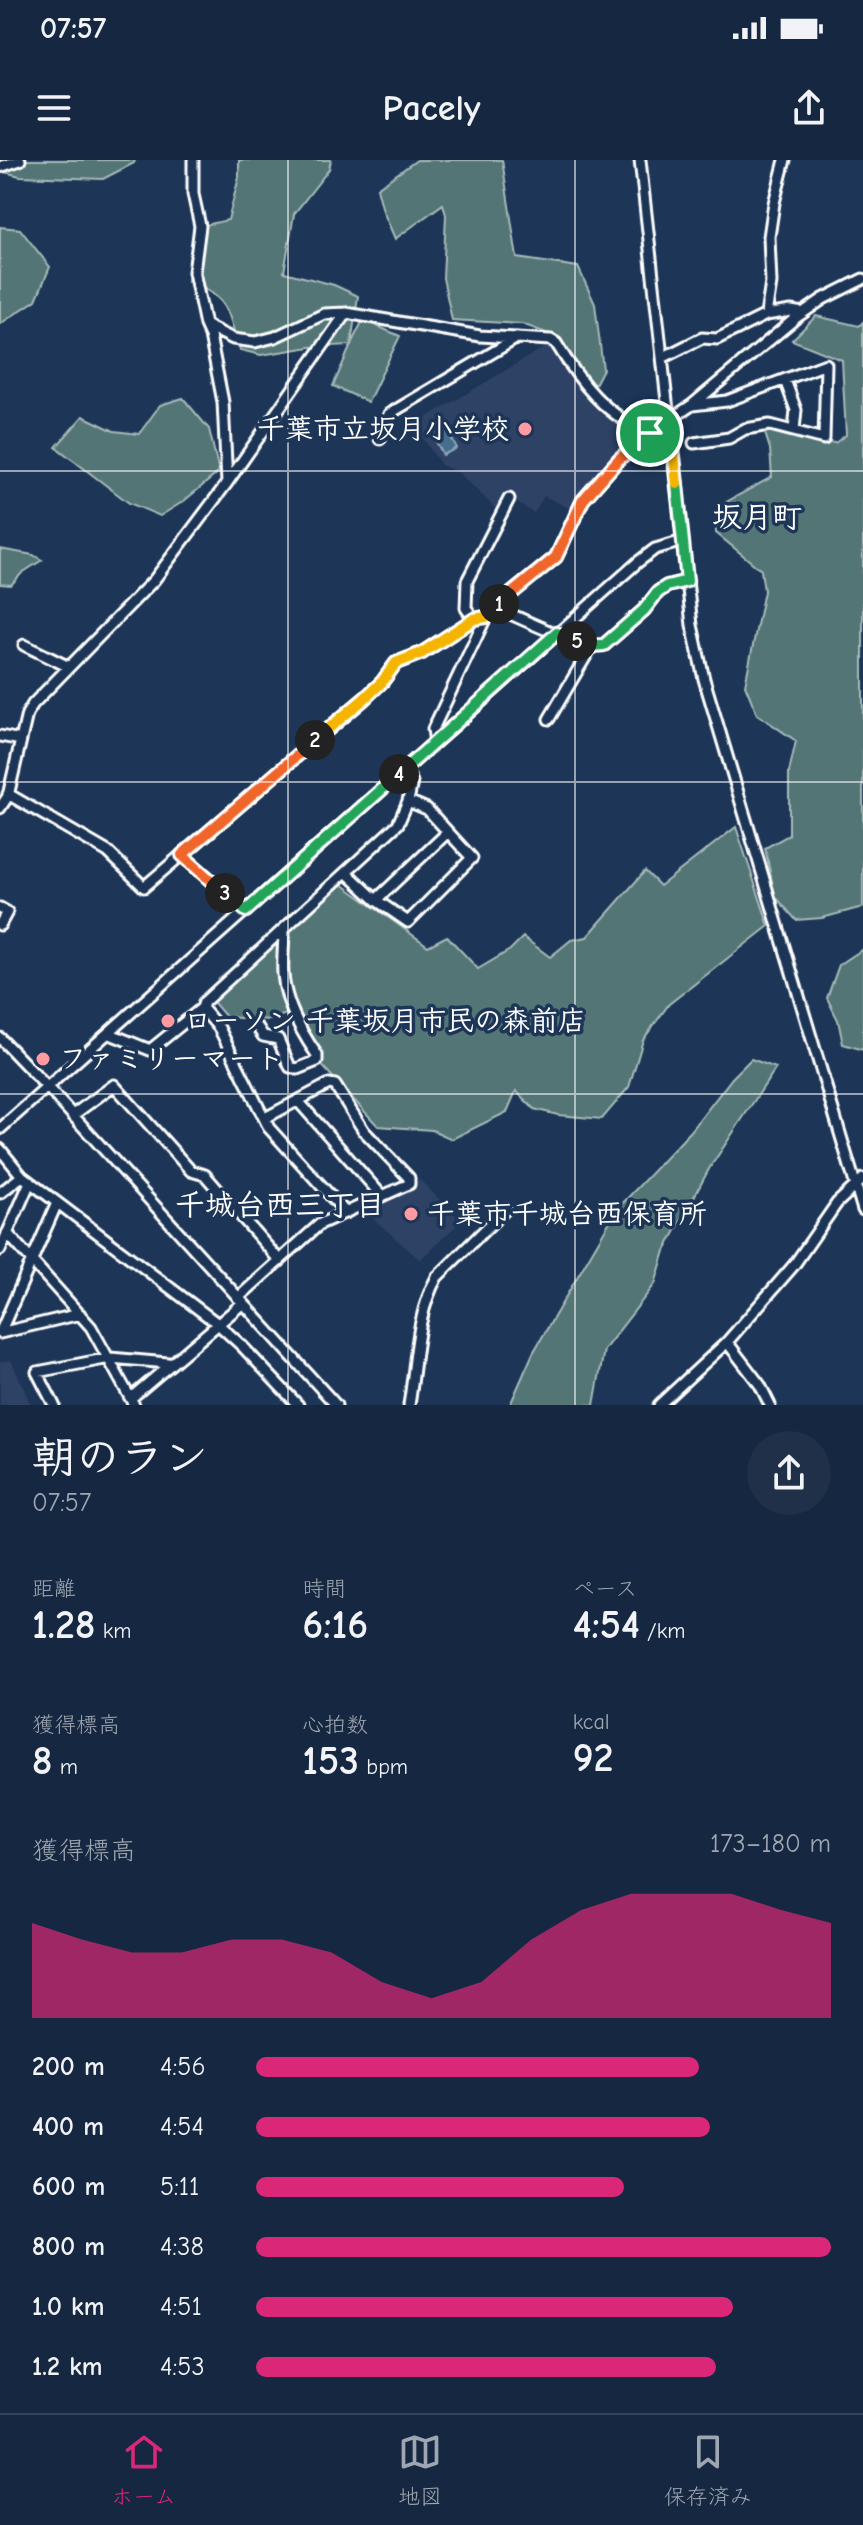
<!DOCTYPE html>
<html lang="ja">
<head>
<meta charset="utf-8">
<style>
  body { margin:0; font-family:"Comic Neue","Klee One",sans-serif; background:#1f3048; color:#f1f3f6; height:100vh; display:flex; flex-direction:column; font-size:30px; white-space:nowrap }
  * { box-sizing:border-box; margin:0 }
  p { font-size:26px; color:#9ea6b1 }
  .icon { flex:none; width:44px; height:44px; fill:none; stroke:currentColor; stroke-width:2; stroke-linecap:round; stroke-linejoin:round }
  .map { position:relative; height:1245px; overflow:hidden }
  .drawer { display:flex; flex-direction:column; background:#162841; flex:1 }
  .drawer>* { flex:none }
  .pin { position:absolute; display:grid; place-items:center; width:68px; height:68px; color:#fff; margin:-34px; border:4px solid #fff; border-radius:50%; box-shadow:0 2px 8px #0007 }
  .km { position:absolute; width:40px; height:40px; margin:-20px; border-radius:50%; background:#222; color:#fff; font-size:22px; line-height:40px; text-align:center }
  .round { display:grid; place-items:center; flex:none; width:84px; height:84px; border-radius:42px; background:#1f3048 }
  .summary { display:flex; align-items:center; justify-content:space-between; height:136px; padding:0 32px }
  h1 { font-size:44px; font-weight:800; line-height:60px }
  .stats { display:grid; grid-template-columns:repeat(3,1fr); gap:12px; height:136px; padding:8px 32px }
  .stats div { display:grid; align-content:center }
  .stats b { font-size:40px; font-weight:800 }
  .stats small { font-size:22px; font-weight:400 }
  .stats p { font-size:22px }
  .chart { height:224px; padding:16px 32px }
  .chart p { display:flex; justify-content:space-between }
  .chart svg { width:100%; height:144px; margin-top:8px; fill:#db2777; opacity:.7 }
  ul { padding:0 32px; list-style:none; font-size:26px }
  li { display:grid; grid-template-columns:128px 96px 1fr; align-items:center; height:60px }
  li i { height:20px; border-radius:10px; background:#db2777 }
  .status { display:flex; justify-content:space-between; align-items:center; height:56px; padding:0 40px; background:#162841; direction:ltr }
  .status svg { height:22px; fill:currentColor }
  header { display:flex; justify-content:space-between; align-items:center; height:104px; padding:0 32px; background:#162841; font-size:36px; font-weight:800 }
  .tabs { display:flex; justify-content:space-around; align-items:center; height:112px; border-top:2px solid #35445a; background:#162841; font-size:22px; color:#9ea6b1 }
  .tabs a { display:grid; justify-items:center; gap:4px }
  .tabs .active { color:#db2777 }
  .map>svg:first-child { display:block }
</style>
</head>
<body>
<div class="status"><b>07:57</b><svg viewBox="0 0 49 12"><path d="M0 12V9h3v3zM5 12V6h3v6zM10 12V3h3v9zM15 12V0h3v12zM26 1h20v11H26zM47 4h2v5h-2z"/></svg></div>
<header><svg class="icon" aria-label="menu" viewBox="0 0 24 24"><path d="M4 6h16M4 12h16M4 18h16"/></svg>Pacely<svg class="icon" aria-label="share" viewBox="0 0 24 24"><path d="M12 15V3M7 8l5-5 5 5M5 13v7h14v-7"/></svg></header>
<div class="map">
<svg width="863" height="1245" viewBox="0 0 863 1245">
  <rect width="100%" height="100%" fill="#1d3557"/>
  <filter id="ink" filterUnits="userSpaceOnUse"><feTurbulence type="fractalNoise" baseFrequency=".0125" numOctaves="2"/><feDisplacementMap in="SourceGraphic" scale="16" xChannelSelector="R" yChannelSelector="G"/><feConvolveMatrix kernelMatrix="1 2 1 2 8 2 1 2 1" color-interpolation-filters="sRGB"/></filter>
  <g filter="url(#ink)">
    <path fill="#2e4266" d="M 553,182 L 592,240 L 641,277 L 589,326 L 573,350 L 544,336 L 534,353 L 508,338 L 499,352 L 459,313 L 441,305 L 414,265 Z
      M 420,1020 L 461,1061 L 420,1100 L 360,1047 Z
      M 11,1200 L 31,1245 L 0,1245 L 0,1202 Z"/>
    <path fill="#527575" stroke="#a8baba" stroke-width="2" d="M 0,0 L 135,0 L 134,3 L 103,19 L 20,16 L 0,11 Z
      M 239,0 L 331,0 L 329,9 L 294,54 L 284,112 L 334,125 L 358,136 L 351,184 L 363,160 L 400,176 L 368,242 L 333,226 L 351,185 L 310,187 L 261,195 L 240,190 C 226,149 231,139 188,121 L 196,67 L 228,60 L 239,17 Z
      M 417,0 L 502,0 L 517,98 L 578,107 L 595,144 L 603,209 L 590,234 L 555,176 L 522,164 L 452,160 L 443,118 L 446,55 L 443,44 L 395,79 L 383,51 L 377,28 Z
      M 0,67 L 20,69 L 50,107 L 36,140 L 0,164 Z
      M 816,156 L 859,166 L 863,162 L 863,747 L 822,758 L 796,760 L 775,736 L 765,688 L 789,675 L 789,612 L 796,581 L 757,554 L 745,525 L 764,431 L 761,410 L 716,373 L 717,347 L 772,317 L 770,289 L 764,270 L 806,273 L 812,281 L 835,283 L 846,275 L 842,200 L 792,180 Z
      M 183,238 L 209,269 L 219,312 L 184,341 L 160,356 L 129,343 L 56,287 L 83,256 L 114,271 L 139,274 L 160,245 Z
      M 0,389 L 33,395 L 42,400 L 22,413 L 11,425 L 0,424 Z
      M 736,667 L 769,766 L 669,844 L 643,880 L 629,927 L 602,959 L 558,955 L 534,949 L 516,931 L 507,952 L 452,979 L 432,970 L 378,966 L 315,898 L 289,853 L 270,860 L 226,857 L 208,836 L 281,779 L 339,722 L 428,786 L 447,776 L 478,809 L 510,790 L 523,777 L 550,797 L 571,780 L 587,777 L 645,711 L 660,726 Z
      M 863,789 L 863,890 L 843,884 L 838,860 L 827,838 L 839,805 Z
      M 751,899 L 776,908 L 709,1009 L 665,1091 L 655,1124 L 604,1190 L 594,1245 L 510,1245 L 533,1193 L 617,1049 L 691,971 L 732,918 Z"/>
    <path fill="#446e8c" stroke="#8fa8ba" stroke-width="2" d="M 443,263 L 457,288 L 443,295 L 430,270 Z"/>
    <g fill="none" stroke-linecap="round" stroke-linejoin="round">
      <g stroke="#fff" stroke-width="15">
        <path id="minor" d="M 193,0 L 193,34 L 200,66 L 194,112 L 205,165 L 210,176 L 223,242 L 227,323
          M 640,0 L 692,465 L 704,519 L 863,1050
          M 0,7 L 20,0
          M 766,155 L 771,123 L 769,77 L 774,43 L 785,0
          M 205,165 L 233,179 L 255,182 L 275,177 L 324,154 L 346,153 L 480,176 L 551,180 L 556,183 C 579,221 606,257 650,273
          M 664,197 L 702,178 L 717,179 L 766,155 L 791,151 L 803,153
          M 785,220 L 796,250 L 794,270
          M 692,245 L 727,241 L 826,204 L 824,279 L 770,265 L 745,269 L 729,278 L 694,283
          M 380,279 L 389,254 L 517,178
          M 494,447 C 517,456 583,490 604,485 L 644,450 L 658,432 L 667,426 L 687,421
          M 474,459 L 466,448 L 467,421 L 509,339
          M 24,485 L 69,507
          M 549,559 L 592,486
          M 0,576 L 21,580
          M 435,582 L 433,569 L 486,457 L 494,447 L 556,397 L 583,340 L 619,299 L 650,273 L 692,245 L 797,157 L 823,139 L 863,119
          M 8,634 L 108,692 L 144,727 L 364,539 L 382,522 L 396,503 L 422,493 L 474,459 L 486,457
          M 0,648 L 8,636 L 27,554 L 33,544 L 154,420 L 227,323 L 346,153
          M 182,695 L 246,751
          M 347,713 L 376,740 L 408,762 L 472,698 L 448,672
          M 376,740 L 448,672 L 427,649 L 408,641 L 412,622 L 404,609
          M 0,748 L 7,752 L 0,765
          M 202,848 L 204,842 L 398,664 L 408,641
          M 258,868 L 263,876 L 278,879 L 290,907 L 297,909 L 317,901 L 317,895 C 301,872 285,843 283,814 C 282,799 284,784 284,769
          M 108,873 L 150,890 L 202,848 L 219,868 L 269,968 L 346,1053
          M 0,878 L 47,927 L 336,1245
          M 298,941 L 382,1036
          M 73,955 L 114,925 L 191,1011 L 205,1015 L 280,1101
          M 0,969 L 638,402 L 655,389 L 683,381
          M 0,989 L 22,1016 L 218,1164 L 242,1186 L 298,1245
          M 0,1033 L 22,1016
          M 7,1073 L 91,1167 L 134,1245
          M 0,1090 L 30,1022
          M 238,1138 L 320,1064 L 409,1024 L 409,1018 L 364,971 L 335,925 L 329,924 L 265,958
          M 0,1173 L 57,1043
          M 0,1173 L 80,1154
          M 727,1182 L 760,1225 L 770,1245
          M 131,1238 L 243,1143
          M 54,1245 L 37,1212 L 110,1198 L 168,1203 L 170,1205
          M 409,1245 C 416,1204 416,1154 437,1117 L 506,1049
          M 659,1245 L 727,1182 L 794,1105 L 837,1043 L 863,1019"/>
      </g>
      <use href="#minor" stroke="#1d3557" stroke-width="9"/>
    </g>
  </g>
  <g fill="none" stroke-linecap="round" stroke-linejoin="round" filter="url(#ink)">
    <g stroke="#fff" stroke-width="16">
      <path id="split-1" d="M 499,444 L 556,397 L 583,340 L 619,299 L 650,273"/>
    </g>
    <g stroke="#fff" stroke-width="16">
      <path id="split-2" d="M 315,580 L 364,539 L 382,522 L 396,503 L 422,493 L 474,459 L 486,457 L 499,444"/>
    </g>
    <g stroke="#fff" stroke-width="16">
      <path id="split-3" d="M 225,733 L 182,695 L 315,580"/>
    </g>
    <g stroke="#fff" stroke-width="16">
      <path id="split-4" d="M 225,733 L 246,751 L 399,614"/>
    </g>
    <g stroke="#fff" stroke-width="16">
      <path id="split-5" d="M 399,614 L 557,473 L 577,481"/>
    </g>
    <g stroke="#fff" stroke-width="16">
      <path id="split-6" d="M 577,481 L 592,486 L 604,485 L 644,450 L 658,432 L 667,426 L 687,421 L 677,324"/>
    </g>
    <g stroke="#fff" stroke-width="16">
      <path id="split-7" d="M 650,273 L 670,258 L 677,324"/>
    </g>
    <use href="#split-1" stroke="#f0652b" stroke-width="10"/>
    <use href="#split-2" stroke="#f5b400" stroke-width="10"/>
    <use href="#split-3" stroke="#f0652b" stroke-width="10"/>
    <use href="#split-4" stroke="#22a559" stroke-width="10"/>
    <use href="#split-5" stroke="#22a559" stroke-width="10"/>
    <use href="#split-6" stroke="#22a559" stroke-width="10"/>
    <use href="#split-7" stroke="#f5b400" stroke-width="10"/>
  </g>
  <path fill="none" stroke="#fff" stroke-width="2" stroke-opacity="0.55" d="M 288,0 L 288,1245M 575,0 L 575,1245M 0,311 L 863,311M 0,622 L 863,622M 0,934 L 863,934"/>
  <g fill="#ff9aa2" stroke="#1d3557" stroke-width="3">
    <circle cx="525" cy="269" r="8"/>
    <circle cx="168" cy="861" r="8"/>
    <circle cx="43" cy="899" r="8"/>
    <circle cx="411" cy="1054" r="8"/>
  </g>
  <g text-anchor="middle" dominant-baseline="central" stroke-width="7" stroke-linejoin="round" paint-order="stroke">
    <g font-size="28" font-weight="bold" fill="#fff" stroke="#1d3557" text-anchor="start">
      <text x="509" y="269" text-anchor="end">千葉市立坂月小学校</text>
      <text x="184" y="861">ローソン 千葉坂月市民の森前店</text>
      <text x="59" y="899">ファミリーマート</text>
      <text x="427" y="1054">千葉市千城台西保育所</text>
    </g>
    <g font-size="30" font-weight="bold" fill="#fff" stroke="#1d3557">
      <text x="757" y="357">坂月町</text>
      <text x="280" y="1045">千城台西三丁目</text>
    </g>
  </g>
</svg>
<div class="pin" style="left:650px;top:273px;background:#1e9e55"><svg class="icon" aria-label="arrive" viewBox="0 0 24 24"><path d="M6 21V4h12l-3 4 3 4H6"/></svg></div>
<b class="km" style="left:499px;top:444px">1</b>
<b class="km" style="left:315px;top:580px">2</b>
<b class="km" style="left:225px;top:733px">3</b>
<b class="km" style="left:399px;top:614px">4</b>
<b class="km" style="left:577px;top:481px">5</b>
</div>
<section class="drawer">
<div class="summary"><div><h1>朝のラン</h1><p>07:57</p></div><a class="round"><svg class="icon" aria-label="share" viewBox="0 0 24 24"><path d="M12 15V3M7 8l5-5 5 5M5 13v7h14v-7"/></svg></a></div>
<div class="stats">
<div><p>距離</p><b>1.28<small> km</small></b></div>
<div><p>時間</p><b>6:16</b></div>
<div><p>ペース</p><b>4:54<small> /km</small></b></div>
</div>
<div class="stats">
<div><p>獲得標高</p><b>8<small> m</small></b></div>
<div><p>心拍数</p><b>153<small> bpm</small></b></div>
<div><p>kcal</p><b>92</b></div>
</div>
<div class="chart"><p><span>獲得標高</span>173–180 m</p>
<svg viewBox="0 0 160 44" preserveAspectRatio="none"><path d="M0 44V15L10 20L20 24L30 24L40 20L50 20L60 24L70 33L80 38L90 33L100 20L110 11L120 6L130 6L140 6L150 11L160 15V44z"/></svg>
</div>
<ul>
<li><b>200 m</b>4:56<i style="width:77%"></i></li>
<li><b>400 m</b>4:54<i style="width:79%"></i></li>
<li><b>600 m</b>5:11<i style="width:64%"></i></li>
<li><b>800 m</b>4:38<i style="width:100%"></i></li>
<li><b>1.0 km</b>4:51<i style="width:83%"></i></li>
<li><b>1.2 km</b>4:53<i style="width:80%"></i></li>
</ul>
</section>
<nav class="tabs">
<a class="active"><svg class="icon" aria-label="home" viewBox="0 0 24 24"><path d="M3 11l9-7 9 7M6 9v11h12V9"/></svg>ホーム</a>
<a><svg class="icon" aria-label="map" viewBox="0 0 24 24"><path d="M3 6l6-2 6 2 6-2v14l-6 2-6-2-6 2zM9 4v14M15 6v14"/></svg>地図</a>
<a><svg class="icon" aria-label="saved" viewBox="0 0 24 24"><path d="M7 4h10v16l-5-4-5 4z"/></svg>保存済み</a>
</nav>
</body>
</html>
